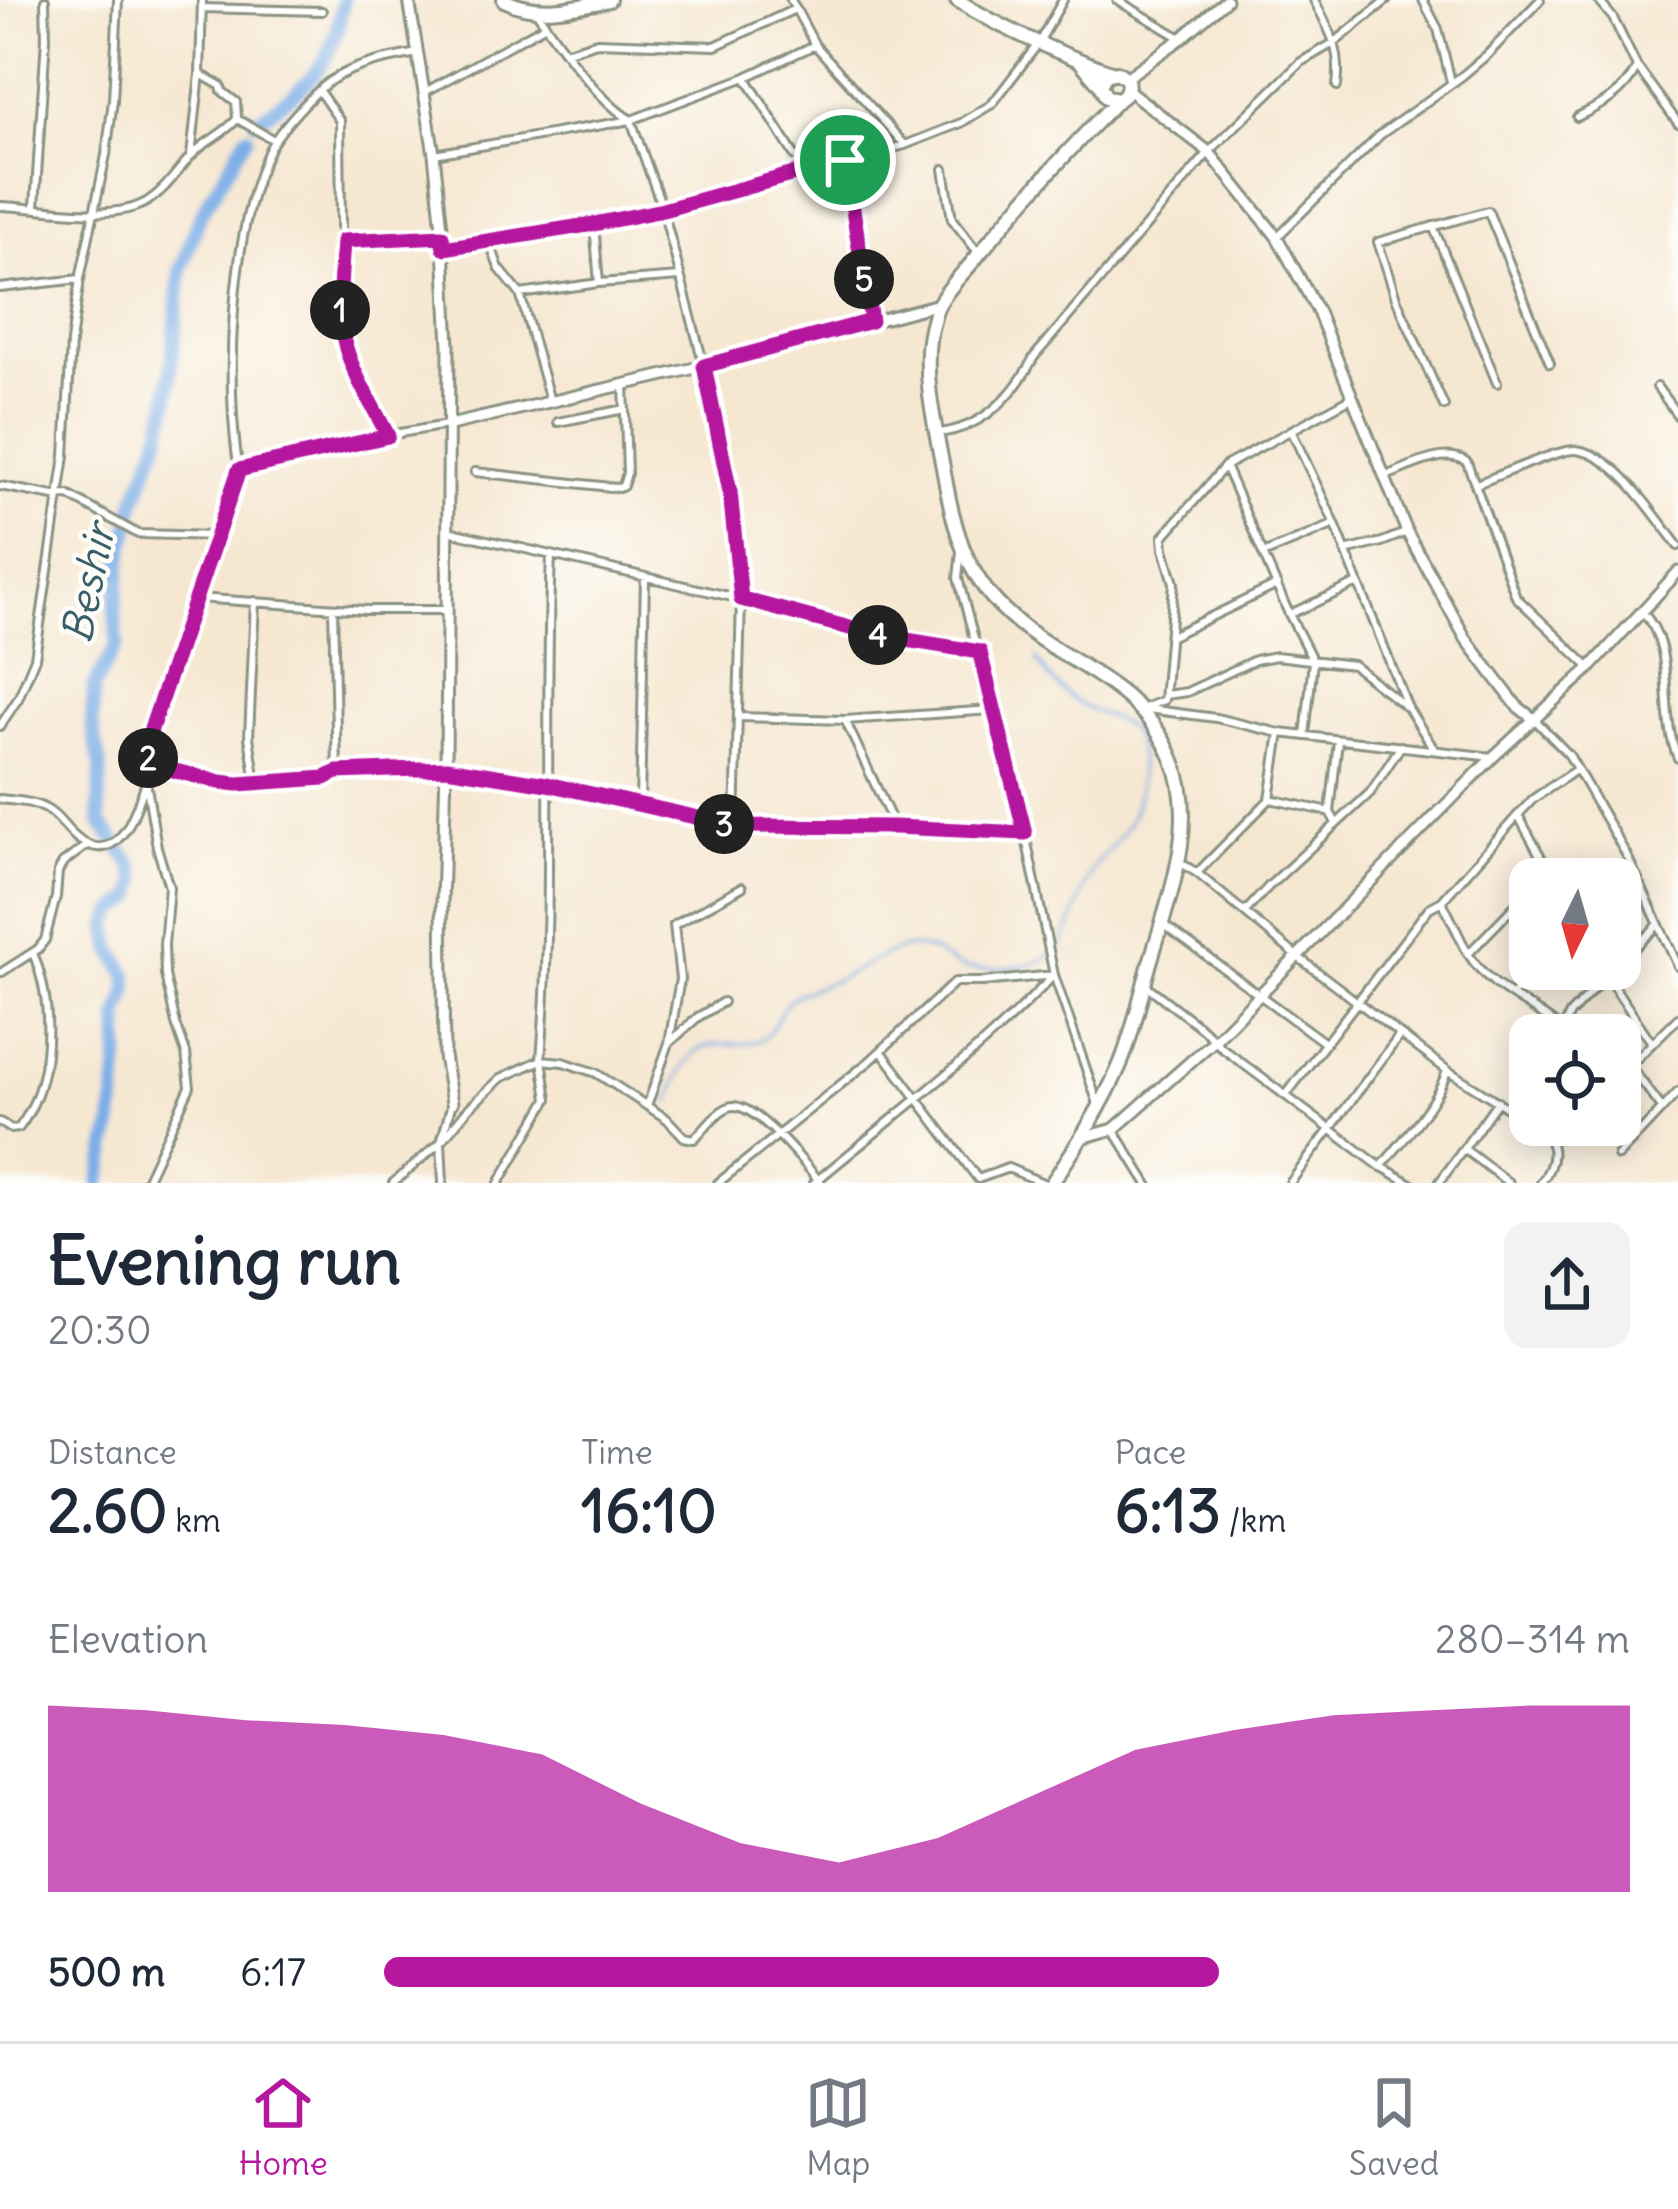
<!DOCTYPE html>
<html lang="en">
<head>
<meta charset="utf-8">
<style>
  body { margin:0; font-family:Delius,sans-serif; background:#f2f2f3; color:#1f2937; height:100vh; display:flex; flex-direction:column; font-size:45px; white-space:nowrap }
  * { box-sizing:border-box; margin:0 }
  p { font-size:39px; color:#747a83 }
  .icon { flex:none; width:66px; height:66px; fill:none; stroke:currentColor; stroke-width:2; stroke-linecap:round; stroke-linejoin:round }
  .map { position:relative; height:1183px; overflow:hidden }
  .side { display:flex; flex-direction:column; background:#fff; flex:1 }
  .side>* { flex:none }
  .needle { width:78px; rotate:185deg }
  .tools { position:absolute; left:1509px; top:858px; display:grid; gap:24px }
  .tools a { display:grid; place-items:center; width:132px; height:132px; border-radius:24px; background:#fff; box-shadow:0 6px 30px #0003; font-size:60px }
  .pin { position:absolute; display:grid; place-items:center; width:102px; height:102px; color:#fff; margin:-51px; border:6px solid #fff; border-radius:50%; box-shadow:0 3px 12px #0007 }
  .km { position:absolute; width:60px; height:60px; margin:-30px; border-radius:50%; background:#222; color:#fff; font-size:33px; line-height:60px; text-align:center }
  .round { display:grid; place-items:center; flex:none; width:126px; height:126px; border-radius:24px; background:#f2f2f3 }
  .headline { display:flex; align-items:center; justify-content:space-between; height:204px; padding:0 48px }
  h1 { font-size:66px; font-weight:700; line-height:90px }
  .stats { display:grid; grid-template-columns:repeat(3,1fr); gap:18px; height:204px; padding:12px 48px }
  .stats div { display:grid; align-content:center }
  .stats b { font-size:60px; font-weight:700 }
  .stats small { font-size:33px; font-weight:400 }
  .stats p { font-size:33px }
  .chart { height:336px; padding:24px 48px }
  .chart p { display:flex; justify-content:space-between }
  .chart svg { width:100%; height:216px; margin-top:12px; fill:#b5179e; opacity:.7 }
  ul { padding:0 48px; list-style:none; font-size:39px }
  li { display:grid; grid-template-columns:192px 144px 1fr; align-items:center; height:90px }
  li i { height:30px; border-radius:15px; background:#b5179e }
  .tabs { display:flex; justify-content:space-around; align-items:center; height:168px; border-top:3px solid #e0e1e3; background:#fff; font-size:33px; color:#747a83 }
  .tabs a { display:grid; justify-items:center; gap:6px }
  .tabs .active { color:#b5179e }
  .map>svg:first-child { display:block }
</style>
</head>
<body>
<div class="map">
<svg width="1678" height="1183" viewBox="0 0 1678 1183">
  <rect width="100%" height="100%" fill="#fdfcf7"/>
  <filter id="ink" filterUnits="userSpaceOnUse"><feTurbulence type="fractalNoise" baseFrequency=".00833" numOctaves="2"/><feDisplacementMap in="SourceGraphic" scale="24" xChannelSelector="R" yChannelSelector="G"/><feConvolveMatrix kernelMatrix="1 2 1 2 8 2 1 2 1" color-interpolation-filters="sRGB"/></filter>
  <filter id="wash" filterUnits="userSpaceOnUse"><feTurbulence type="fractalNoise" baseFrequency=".004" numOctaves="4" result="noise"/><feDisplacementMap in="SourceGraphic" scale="48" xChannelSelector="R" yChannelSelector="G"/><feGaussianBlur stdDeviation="2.7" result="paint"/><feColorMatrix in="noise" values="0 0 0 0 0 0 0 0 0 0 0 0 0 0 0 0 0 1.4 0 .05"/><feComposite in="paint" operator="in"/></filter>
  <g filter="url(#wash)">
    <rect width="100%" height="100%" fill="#f6e7d1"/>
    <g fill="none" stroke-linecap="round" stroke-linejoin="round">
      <path stroke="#7baee7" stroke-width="3" d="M 669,1103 C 675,1087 681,1066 694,1054 C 714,1036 741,1051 763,1038 C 776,1030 778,1011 789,1001 C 802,989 824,985 839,979 C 861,969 882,952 906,948 C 934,943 943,962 965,968 C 979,971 1025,967 1038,962 C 1077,946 1073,900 1093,870 C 1104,852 1122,838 1131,818 C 1141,796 1143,760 1135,737 C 1128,719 1096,715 1081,705 C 1065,695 1046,676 1037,659"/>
      <path stroke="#7baee7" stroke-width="14" d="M 256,121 C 310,83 333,69 343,0
        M 100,1183 L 113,1123 L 120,1049 L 119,1016 L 128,989 L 127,975 L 113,950 L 108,927 L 115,912 L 134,897 L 137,880 L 133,866 L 101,823 L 99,807 L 101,768 L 92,724 L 94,686 L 117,645 L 115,610 L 121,564 L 135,501 L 157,445 L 168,404 L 181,269 L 200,216 L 247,136"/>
    </g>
  </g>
  <g filter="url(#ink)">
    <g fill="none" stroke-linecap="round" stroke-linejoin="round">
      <g stroke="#8a9282" stroke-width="12">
        <path id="street" d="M 791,0 L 815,45 L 905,145
          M 1117,0 L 1181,38
          M 1314,0 C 1330,31 1342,50 1337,86
          M 1423,0 L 1438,29 L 1451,82
          M 202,8 L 322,11
          M 536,11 C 558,43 598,101 631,120 L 663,210 L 704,366 L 730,492 L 741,599 L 735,826
          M 568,51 L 597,42 L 715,46 L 795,9
          M 1638,68 L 1678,123
          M 200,74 L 221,86 L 222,91 L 236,102 L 237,119
          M 746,78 L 805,172
          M 319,91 L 340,121 L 342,333 L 350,358 L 388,435
          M 425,92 L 546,25
          M 1577,117 C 1602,105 1625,93 1637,67 L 1613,18 L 1598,0
          M 237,119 L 274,140
          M 434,154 L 631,120 L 746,77 L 815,45
          M 191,156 L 200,74 L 202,0
          M 845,160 L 871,321
          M 944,169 L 952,219 L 977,251
          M 0,206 C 40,207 113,223 148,201 C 167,189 178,169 193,154 C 207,140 224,134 237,119
          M 35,206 L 46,38 L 45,0
          M 594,224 L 599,283
          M 1433,226 L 1497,383
          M 1277,237 L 1380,135 L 1462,76 L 1488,54 L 1540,0
          M 342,241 L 441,236
          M 489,241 L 499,268 L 520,294 L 550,401
          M 444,247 L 594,224 L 663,210 L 905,145 L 961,123 L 992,104 L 1038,44 L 1063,0
          M 0,288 L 80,279
          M 520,294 L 599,283 L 680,277
          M 1657,387 L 1678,416
          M 1444,406 L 1396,298 L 1378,242 L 1488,211 L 1550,363
          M 558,422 L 625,409
          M 1291,430 L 1335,524 L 1408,708 L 1434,749
          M 940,433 C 984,427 1014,395 1034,357 L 1209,152 L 1301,62 L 1335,42 L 1387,0
          M 1225,466 L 1289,614 L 1313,661 L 1305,736
          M 239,471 L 388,435 L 447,425
          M 475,472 L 619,488 L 623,486 L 627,473 L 624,384
          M 1386,476 C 1410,467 1444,447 1467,462 L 1516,597 L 1590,668
          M 1476,484 C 1497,477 1557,449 1576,450 C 1616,454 1655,516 1678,546
          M 0,486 L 54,496 L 68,495 L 138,534 L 218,536
          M 448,531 L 741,599 L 876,635 L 979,652
          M 961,551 L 958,578 L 1025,833 L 1054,975 L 1099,1107
          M 1345,551 L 1382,542 L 1407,532
          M 1263,554 L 1335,524
          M 197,598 L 366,610 L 447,610
          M 255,601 L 249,737 L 256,782
          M 333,608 L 337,772
          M 1642,612 C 1678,647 1657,711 1678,758
          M 1290,614 L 1358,583
          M 1169,637 L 1277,585
          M 1165,695 L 1187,692 L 1255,660 L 1276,656 L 1353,665 L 1405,706
          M 1142,709 L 1164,700 L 1174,583 L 1164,549 L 1163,537 L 1225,466 L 1351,398
          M 1147,709 L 1216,718 L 1280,733 L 1493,757
          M 738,717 L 845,720 L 992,710
          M 845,720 L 894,825
          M 1536,721 L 1569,755 L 1627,856 L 1678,966
          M 0,726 L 18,699 L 35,658 L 65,456 L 71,342 L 80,279 L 106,155 L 113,100 L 118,0
          M 147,764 L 220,782 L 238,784 L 325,778 L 337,772 L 446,768 L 547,784 L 735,826 L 895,827 L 1025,833
          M 0,799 C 16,801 32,801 46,809 C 61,817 67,833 81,841 C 121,866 136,809 146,782
          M 1270,799 L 1330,812
          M 640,805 L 645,577
          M 1336,823 L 1330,812 L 1338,741
          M 1181,863 L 1197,873 L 1298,957 L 1447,1070 L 1530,1122
          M 1197,873 L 1270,799 L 1280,733
          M 1553,879 L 1518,815 L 1533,799 L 1577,769
          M 1442,901 L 1468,954 L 1530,890
          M 1245,912 L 1269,886 L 1370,793 L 1401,746
          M 1164,925 L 1325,1043
          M 1469,955 C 1492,992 1538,1006 1568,1035
          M 1620,962 L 1658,925
          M 2,972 L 38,949 L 45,940 L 56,897 L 58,872 L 63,863 L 87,845
          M 1606,975 L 1652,1043
          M 1147,986 L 1204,1030 L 1222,1048 L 1381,1167 C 1405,1137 1434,1108 1447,1071
          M 1512,995 L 1536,969
          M 1563,1029 L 1570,1014 L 1613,969
          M 669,1043 L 680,979 L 674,925 L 742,887
          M 882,1052 L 978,1179 L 1008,1168 L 1043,1183
          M 541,1060 C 554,893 544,724 551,556
          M 1630,1066 L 1662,1108
          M 1620,1075 L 1678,1018
          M 1286,1095 L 1429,908 L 1442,901 L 1518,815
          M 647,1106 L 669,1043 L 698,1017 L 723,1002
          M 0,1122 L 11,1129 L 19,1128 C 54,1081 54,1005 33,953
          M 1534,1125 C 1558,1141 1557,1160 1541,1183
          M 1114,1130 L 1147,1183
          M 1553,1141 L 1566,1125
          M 1464,1149 L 1509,1183
          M 1618,1156 L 1678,1092
          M 1382,1167 L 1410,1183
          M 145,1183 L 190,1087 L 186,1053 L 176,1024 L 165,975 L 164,945 L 169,887 L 157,847 L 146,781 L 151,729 L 239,471 C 224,383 231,231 269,150 C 278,131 313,93 330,81 C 356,64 389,58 418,53
          M 393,1183 L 441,1142 L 468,1109 L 501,1078 L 541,1060 L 563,1062 L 596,1073 L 667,1119 L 684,1137 L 694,1139 C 704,1129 716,1112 729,1107 C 751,1097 807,1166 821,1183
          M 443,1183 L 441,1142 L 452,1103
          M 499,1183 L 548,1099 L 542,1060
          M 718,1183 L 871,1060 L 955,982 L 983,982 L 1054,975 C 981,1052 895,1115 814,1183
          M 1290,1183 L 1400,1035
          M 1439,1183 L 1498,1101"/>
      </g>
      <g stroke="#8a9282" stroke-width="15">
        <path id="secondary" d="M 409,0 L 434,154 L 444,247 L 449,346 L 446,768 L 442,904 L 444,1056 L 452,1103
          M 1126,78 L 1182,38 L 1226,0
          M 1128,90 L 1209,152 L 1277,237 L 1318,312 L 1407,532 L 1466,639 L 1517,706 L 1535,720
          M 450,425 L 704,366 L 939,304
          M 1082,1138 L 1114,1129 L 1215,1040 L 1493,757 L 1590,668 L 1678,572"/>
      </g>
      <g stroke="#8a9282" stroke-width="18">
        <path id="highway" d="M 504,0 C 537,17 574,8 609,0
          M 957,0 C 1005,31 1058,53 1111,72
          M 1080,61 L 1100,85 L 1106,97 L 1119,99 C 1127,94 1130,87 1126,78 L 1117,72 L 1106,75 L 1100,85
          M 1052,1183 C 1077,1145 1102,1107 1120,1065 C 1133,1034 1139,1002 1148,970 C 1166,905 1201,824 1172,758 C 1138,678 1061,665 1005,611 C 965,574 953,525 944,473 C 936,430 921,372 931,329 C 933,322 935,310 939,304 C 949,286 967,270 979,254 C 1023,200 1070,148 1119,99"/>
      </g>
      <use href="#street" stroke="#fff" stroke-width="6"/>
      <use href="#secondary" stroke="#fff" stroke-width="9"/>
      <use href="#highway" stroke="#fff" stroke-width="12"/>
    </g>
  </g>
  <g fill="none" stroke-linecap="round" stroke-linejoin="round" filter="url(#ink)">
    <g stroke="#fff" stroke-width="24">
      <path id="route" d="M 845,160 L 871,321 L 704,366 L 730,492 L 741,599 L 876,635 L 980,652 L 1025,833 L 895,827 L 735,826 L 547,784 L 446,768 L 337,772 L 325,778 L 238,784 L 220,782 L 147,764 L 151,729 L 239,470 L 388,436 C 374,407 355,378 346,348 C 336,313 341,276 343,241 L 442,236 L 444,248 L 594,224 L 663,210 Z"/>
    </g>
    <use href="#route" stroke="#b5179e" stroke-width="15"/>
  </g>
  <g text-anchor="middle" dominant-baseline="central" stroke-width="9" stroke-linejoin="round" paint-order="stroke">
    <g font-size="42" font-style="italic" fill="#3b5f6a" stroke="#fdfcf7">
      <text transform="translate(88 583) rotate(-78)">Beshir</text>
    </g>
  </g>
</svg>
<div class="tools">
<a><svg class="needle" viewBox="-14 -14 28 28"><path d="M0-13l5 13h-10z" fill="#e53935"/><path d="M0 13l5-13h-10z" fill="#747a83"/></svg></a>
<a><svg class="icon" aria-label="locate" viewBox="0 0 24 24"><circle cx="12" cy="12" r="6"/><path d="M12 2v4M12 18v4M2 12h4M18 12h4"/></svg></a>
</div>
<div class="pin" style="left:845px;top:160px;background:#1e9e55"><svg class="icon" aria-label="arrive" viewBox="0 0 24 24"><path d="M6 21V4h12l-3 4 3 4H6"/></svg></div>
<b class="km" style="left:340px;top:310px">1</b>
<b class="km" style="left:148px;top:758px">2</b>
<b class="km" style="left:724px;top:824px">3</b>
<b class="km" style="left:878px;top:635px">4</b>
<b class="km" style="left:864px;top:279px">5</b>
</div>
<section class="side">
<div class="headline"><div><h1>Evening run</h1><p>20:30</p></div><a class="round"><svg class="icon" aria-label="share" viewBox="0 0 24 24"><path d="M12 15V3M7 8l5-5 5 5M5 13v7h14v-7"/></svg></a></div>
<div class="stats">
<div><p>Distance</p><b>2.60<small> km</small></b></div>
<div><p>Time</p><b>16:10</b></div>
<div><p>Pace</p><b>6:13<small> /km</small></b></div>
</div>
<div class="chart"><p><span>Elevation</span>280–314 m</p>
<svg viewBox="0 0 160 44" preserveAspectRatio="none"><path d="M0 44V6L10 7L20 9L30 10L40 12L50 16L60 26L70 34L80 38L90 33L100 24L110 15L120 11L130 8L140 7L150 6L160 6V44z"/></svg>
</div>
<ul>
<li><b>500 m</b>6:17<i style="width:67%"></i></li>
</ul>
</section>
<nav class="tabs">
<a class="active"><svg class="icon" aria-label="home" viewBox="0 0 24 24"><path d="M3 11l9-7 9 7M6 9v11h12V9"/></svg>Home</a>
<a><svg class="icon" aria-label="map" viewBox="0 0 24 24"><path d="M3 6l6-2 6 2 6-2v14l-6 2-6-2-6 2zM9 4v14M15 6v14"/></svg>Map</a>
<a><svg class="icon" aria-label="saved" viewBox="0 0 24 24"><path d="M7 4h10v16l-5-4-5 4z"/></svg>Saved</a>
</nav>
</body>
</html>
